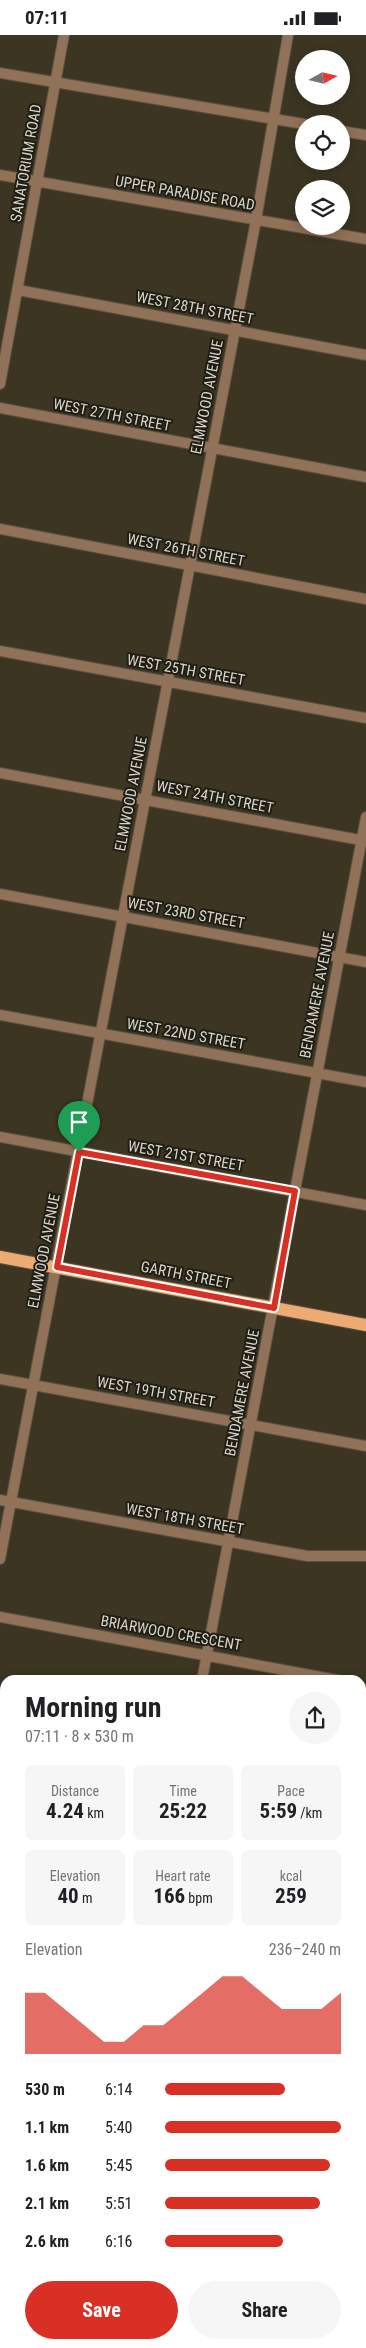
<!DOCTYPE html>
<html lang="en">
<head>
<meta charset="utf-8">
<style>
  body { margin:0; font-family:"Roboto Condensed",sans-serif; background:#f6f6f6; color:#202124; height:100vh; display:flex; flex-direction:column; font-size:19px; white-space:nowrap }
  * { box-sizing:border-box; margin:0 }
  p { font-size:16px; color:#757577 }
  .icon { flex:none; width:28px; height:28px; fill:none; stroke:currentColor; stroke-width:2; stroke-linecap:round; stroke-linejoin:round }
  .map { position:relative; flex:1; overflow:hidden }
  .side { position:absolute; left:0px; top:1640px; width:366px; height:674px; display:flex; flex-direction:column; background:#fff; border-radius:15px 15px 0 0; box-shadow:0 2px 12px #0003 }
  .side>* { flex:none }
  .needle { width:32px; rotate:82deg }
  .fabs { position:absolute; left:295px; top:15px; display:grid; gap:10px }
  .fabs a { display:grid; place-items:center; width:55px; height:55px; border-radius:50%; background:#fff; box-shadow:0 2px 12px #0003; font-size:25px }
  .pin { position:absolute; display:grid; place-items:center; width:42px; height:42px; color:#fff; margin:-51px -21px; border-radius:50% 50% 50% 0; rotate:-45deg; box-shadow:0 0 5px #0007 }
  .pin .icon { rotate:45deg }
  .round { display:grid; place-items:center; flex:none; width:52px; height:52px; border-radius:26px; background:#f6f6f6 }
  .headline { display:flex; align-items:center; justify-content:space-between; height:85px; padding:0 25px }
  h1 { font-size:28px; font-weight:700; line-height:38px }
  .stats { display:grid; grid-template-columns:repeat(3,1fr); gap:8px; height:85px; padding:5px 25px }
  .stats div { display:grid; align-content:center; border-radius:8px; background:#f6f6f6; text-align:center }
  .stats b { font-size:21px; font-weight:700 }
  .stats small { font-size:14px; font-weight:400 }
  .stats p { font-size:14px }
  .chart { height:140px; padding:10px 25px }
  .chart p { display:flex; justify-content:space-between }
  .chart svg { width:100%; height:90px; margin-top:5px; fill:#d93025; opacity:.7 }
  .primary-button { display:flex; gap:10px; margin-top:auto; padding:10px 25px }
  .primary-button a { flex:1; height:58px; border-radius:30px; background:#d93025; color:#fff; font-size:20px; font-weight:700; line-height:58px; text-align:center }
  .primary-button a+a { background:#f6f6f6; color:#202124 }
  ul { padding:0 25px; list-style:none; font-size:16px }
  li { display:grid; grid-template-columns:80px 60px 1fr; align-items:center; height:38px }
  li i { height:12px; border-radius:6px; background:#d93025 }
  .status { display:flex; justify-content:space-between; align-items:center; height:35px; padding:0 25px; background:#fff; direction:ltr }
  .status svg { height:14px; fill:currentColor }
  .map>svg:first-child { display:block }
</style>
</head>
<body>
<div class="status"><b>07:11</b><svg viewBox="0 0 49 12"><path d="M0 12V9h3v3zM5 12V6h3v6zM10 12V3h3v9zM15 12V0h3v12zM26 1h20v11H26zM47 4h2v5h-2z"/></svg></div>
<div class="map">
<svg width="366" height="2313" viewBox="0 0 366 2313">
  <rect width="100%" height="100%" fill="#3c3522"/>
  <path fill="#4d533a" d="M 0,2167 L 5,2168 L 5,2309 L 199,2309 L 197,2313 L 0,2313 Z"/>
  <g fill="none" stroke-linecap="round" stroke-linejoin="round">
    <g stroke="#585240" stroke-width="12">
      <path id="minor" d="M 0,38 L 304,89
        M 341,96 L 366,100
        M 0,140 L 366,204
        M 18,255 L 366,320
        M 0,349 L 64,0
        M 0,373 L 366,442
        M 0,494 L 366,564
        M 0,616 L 366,683
        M 0,738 L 366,806
        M 0,859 L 366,927
        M 0,980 L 366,1047
        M 0,1102 L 366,1170
        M 0,1344 L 366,1411
        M 0,1465 L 307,1521 L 366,1521
        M 0,1524 L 256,185 L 288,0
        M 0,1582 L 337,1645
        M 202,1645 L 366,782
        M 361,1652 L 366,1658
        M 0,1704 L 5,1705
        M 361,1707 L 366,1683
        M 0,1874 L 5,1869
        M 361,1876 L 366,1877
        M 0,1889 L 5,1895
        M 361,2021 L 366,2019
        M 0,2160 L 5,2161
        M 361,2226 L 366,2227
        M 361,2277 L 366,2254
        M 354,2313 L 355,2309"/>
    </g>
    <g stroke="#585240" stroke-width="14">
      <path id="major" d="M 0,1222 L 366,1290"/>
    </g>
    <use href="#minor" stroke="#917157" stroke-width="10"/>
    <use href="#major" stroke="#edab73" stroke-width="12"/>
  </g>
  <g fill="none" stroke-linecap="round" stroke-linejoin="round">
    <g stroke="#fff" stroke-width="10">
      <path id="route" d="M 79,1117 L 295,1156 L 274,1273 L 57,1232 Z"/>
    </g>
    <use href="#route" stroke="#d93025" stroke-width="6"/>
  </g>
  <g text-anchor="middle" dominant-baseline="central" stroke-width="4" stroke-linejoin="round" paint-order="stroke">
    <g font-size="15" fill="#d9d5ca" stroke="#201d14">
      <text transform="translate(26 128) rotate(-80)">SANATORIUM ROAD</text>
      <text transform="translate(185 158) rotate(10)">UPPER PARADISE ROAD</text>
      <text transform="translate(195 273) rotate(11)">WEST 28TH STREET</text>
      <text transform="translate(207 362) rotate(-79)">ELMWOOD AVENUE</text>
      <text transform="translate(112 380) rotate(11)">WEST 27TH STREET</text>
      <text transform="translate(186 515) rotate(11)">WEST 26TH STREET</text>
      <text transform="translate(186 635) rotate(10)">WEST 25TH STREET</text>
      <text transform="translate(131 759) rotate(-79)">ELMWOOD AVENUE</text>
      <text transform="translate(215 762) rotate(11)">WEST 24TH STREET</text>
      <text transform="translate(186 878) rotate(10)">WEST 23RD STREET</text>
      <text transform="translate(317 960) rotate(-79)">BENDAMERE AVENUE</text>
      <text transform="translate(186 999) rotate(10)">WEST 22ND STREET</text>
      <text transform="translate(186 1121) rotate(10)">WEST 21ST STREET</text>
      <text transform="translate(44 1216) rotate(-79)">ELMWOOD AVENUE</text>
      <text transform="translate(186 1240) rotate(11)">GARTH STREET</text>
      <text transform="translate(156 1357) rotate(10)">WEST 19TH STREET</text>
      <text transform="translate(242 1358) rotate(-79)">BENDAMERE AVENUE</text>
      <text transform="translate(185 1484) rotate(10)">WEST 18TH STREET</text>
      <text transform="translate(171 1598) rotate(10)">BRIARWOOD CRESCENT</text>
    </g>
  </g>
</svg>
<div class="fabs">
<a><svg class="needle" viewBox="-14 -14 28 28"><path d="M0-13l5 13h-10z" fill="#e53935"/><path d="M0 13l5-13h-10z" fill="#757577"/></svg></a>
<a><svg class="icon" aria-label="locate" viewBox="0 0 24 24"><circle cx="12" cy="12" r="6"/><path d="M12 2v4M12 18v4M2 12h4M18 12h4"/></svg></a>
<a><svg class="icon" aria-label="layers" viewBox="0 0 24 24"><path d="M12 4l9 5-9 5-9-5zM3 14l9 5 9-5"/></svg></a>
</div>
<div class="pin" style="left:79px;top:1117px;background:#1e9e55"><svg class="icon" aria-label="arrive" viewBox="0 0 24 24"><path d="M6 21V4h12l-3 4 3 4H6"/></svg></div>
<section class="side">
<div class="headline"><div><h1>Morning run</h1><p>07:11 · 8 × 530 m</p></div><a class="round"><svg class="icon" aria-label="share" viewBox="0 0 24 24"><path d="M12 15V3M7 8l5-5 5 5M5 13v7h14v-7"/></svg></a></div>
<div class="stats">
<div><p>Distance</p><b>4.24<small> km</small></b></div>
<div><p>Time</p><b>25:22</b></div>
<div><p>Pace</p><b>5:59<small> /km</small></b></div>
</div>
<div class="stats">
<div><p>Elevation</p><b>40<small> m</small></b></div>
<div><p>Heart rate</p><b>166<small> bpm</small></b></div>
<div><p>kcal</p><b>259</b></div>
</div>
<div class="chart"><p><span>Elevation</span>236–240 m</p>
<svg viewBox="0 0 160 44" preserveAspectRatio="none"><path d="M0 44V14L10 14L20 22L30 30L40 38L50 38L60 30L70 30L80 22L90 14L100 6L110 6L120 14L130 22L140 22L150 22L160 14V44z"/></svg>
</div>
<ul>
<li><b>530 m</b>6:14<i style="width:68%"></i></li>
<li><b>1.1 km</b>5:40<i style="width:100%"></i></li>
<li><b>1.6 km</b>5:45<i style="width:94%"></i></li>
<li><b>2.1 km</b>5:51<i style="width:88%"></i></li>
<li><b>2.6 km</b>6:16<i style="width:67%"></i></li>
</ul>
<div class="primary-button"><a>Save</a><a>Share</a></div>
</section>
</div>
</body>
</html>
